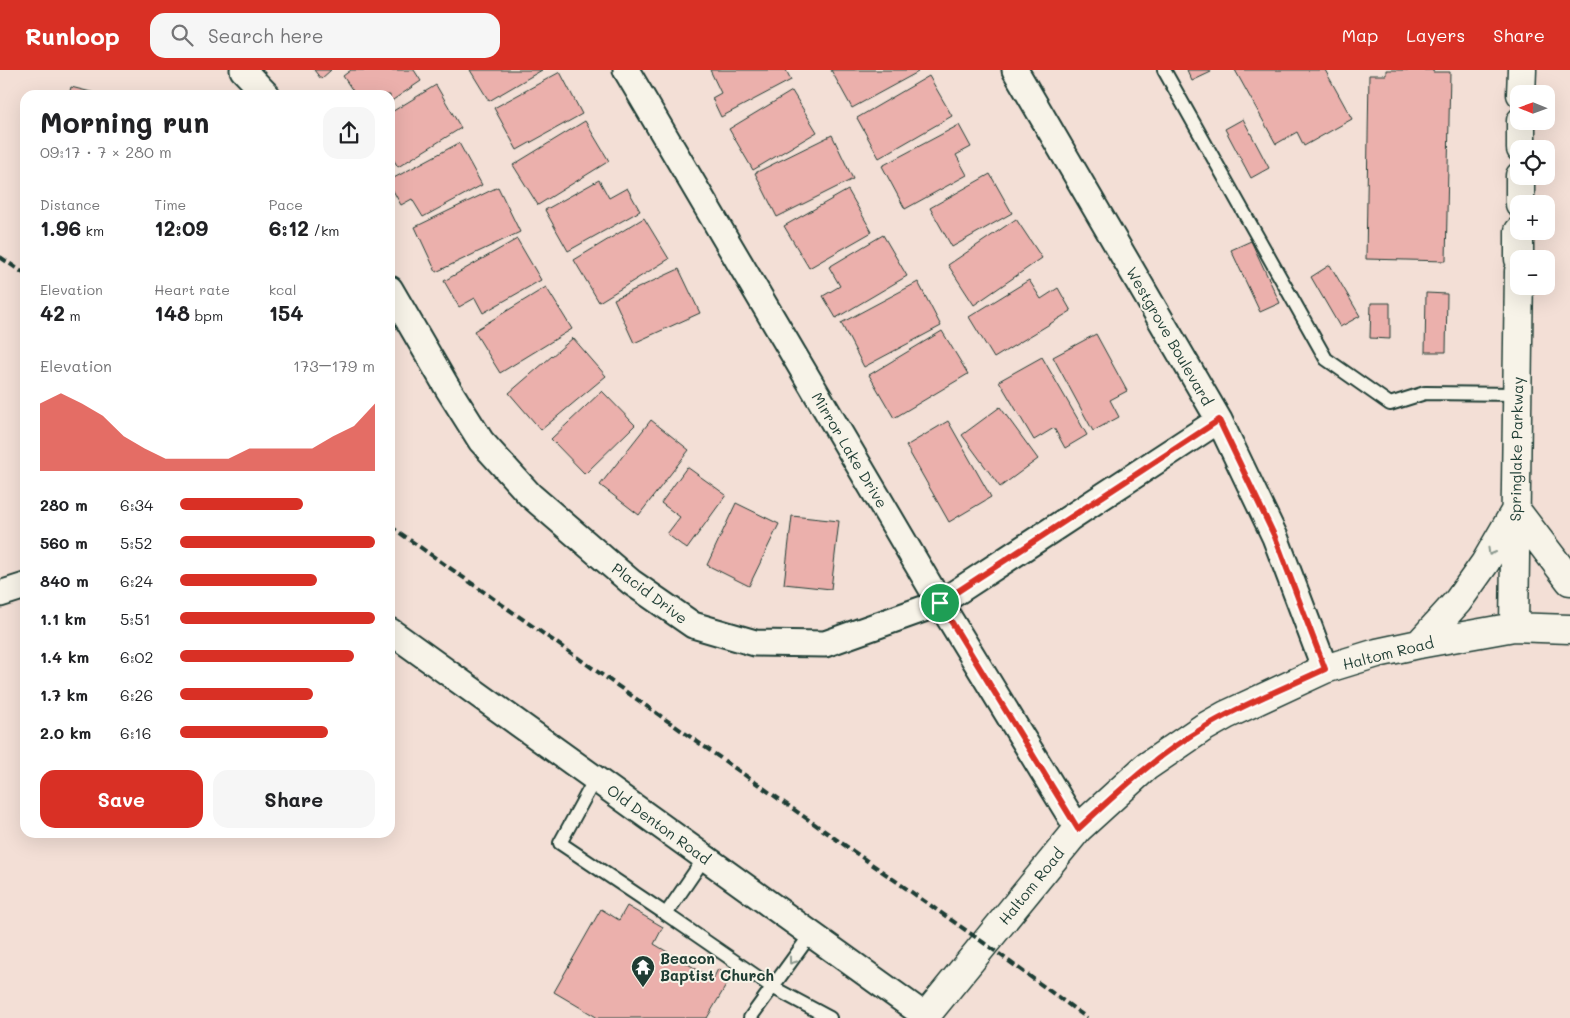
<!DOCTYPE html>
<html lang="en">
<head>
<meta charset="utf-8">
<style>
  body { margin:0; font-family:Mali,sans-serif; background:#f6f6f6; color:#202124; height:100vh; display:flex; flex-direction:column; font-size:19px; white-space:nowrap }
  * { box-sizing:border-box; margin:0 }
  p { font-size:16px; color:#757577 }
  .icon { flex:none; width:28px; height:28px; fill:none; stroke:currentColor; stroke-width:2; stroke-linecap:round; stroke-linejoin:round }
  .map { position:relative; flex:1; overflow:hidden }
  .details { position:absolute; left:20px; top:20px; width:375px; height:748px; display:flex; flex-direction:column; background:#fff; border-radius:15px; box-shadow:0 5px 20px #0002 }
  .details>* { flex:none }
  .needle { width:32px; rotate:271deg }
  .buttons { position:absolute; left:1510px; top:15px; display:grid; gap:10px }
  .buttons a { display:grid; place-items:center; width:45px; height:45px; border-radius:10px; background:#fff; box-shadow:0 5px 20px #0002; font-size:25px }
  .pin { position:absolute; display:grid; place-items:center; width:42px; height:42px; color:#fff; margin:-21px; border:2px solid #fff; border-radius:50%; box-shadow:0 1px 5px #0007 }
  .round { display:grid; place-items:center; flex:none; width:52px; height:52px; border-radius:15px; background:#f6f6f6 }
  .headline { display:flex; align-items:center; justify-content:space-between; height:85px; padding:0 20px }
  h1 { font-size:28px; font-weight:700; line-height:38px }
  .metrics { display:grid; grid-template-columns:repeat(3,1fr); gap:8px; height:85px; padding:5px 20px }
  .metrics div { display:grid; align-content:center }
  .metrics b { font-size:21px; font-weight:700 }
  .metrics small { font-size:14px; font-weight:400 }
  .metrics p { font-size:14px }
  .chart { height:140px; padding:10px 20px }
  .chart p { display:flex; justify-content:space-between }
  .chart svg { width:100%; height:90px; margin-top:5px; fill:#d93025; opacity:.7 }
  .action { display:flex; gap:10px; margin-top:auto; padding:10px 20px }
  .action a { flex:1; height:58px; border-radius:15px; background:#d93025; color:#fff; font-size:20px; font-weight:700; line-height:58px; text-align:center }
  .action a+a { background:#f6f6f6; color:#202124 }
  ul { padding:0 20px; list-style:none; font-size:16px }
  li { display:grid; grid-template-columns:80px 60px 1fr; align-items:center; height:38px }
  li i { height:12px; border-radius:6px; background:#d93025 }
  header { display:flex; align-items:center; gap:30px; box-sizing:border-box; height:70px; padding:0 25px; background:#d93025; color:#fff }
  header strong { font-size:24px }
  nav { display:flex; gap:28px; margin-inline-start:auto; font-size:18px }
  .search { width:350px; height:45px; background:#f6f6f6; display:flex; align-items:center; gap:12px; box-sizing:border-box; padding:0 18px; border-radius:15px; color:#757577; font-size:19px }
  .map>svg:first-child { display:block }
</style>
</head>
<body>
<header>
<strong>Runloop</strong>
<div class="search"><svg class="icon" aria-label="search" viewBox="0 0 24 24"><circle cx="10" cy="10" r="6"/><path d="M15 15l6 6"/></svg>Search here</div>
<nav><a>Map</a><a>Layers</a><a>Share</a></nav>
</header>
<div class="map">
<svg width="1570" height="948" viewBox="0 0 1570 948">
  <rect width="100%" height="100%" fill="#f3dfd6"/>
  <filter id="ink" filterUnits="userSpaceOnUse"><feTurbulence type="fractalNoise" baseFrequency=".02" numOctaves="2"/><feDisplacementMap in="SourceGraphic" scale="10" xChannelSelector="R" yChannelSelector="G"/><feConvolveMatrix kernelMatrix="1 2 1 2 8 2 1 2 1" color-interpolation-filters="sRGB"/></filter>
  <g filter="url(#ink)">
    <path fill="#ebb0ac" stroke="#1f3d34" d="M 314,0 L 331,0 L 321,9 Z
      M 351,0 L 414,0 L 421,11 L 390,32 L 390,25 L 346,25 L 353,21 L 343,6 Z
      M 470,0 L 542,0 L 489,31 Z
      M 710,0 L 786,0 L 791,10 L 721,47 L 712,28 L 721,23 Z
      M 831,0 L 917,0 L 918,2 L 852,38 Z
      M 1187,0 L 1210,0 L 1211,2 L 1192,11 Z
      M 1235,0 L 1325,0 L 1352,49 L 1304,76 L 1297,62 L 1276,74 Z
      M 1386,0 L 1433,0 L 1433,2 L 1450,2 L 1446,191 L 1366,189 L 1369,5 L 1386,5 Z
      M 560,2 L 582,44 L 517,80 L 494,38 Z
      M 929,6 L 952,46 L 879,88 L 857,48 Z
      M 436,15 L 461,58 L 398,97 L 390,84 L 390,43 Z
      M 71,17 L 99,24 L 98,25 L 69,25 Z
      M 792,21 L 817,62 L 753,100 L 729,59 Z
      M 1243,49 L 1269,98 L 1251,108 L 1225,59 Z
      M 585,51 L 609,91 L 538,135 L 513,95 Z
      M 959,55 L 971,77 L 956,85 L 967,105 L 905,139 L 882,96 Z
      M 832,65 L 853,109 L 777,147 L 755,103 Z
      M 459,73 L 482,115 L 423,147 L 412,129 L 401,135 L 390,115 L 390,110 Z
      M 990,104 L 1012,143 L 952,177 L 930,138 Z
      M 599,110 L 609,128 L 627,118 L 640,141 L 568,181 L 545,140 Z
      M 498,117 L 520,162 L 436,202 L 415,157 Z
      M 848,120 L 872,162 L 809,198 L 784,156 Z
      M 644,148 L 669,189 L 599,232 L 574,190 Z
      M 1016,149 L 1042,188 L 974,235 L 948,195 Z
      M 883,165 L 907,206 L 836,248 L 823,226 L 840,216 L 829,197 Z
      M 517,169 L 541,210 L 483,243 L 475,228 L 459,237 L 444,211 Z
      M 1251,171 L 1280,233 L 1260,242 L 1231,180 Z
      M 1330,195 L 1360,246 L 1340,257 L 1311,207 Z
      M 679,199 L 700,243 L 634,273 L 614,229 Z
      M 1029,210 L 1041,229 L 1058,218 L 1071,241 L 994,288 L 969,247 Z
      M 918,212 L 941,256 L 864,297 L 841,253 Z
      M 546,217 L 572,259 L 500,303 L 474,261 Z
      M 1426,223 L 1447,224 L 1446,282 L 1425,282 Z
      M 1371,233 L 1390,233 L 1390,269 L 1370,268 Z
      M 942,261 L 968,304 L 894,348 L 869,305 Z
      M 1096,264 L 1127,321 L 1110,330 L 1119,347 L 1093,361 L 1053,287 Z
      M 573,268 L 606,306 L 541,360 L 509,323 Z
      M 1042,287 L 1087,365 L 1065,378 L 1054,358 L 1034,370 L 999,311 Z
      M 602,321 L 635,355 L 585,404 L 551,369 Z
      M 1000,337 L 1038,389 L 1000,417 L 962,365 Z
      M 651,350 L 689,380 L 639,445 L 600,415 Z
      M 948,351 L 991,427 L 949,452 L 906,376 Z
      M 687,397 L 726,425 L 687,479 L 667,464 L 680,447 L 661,433 Z
      M 736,433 L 779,454 L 749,516 L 707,495 Z
      M 792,446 L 839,451 L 831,519 L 784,514 Z
      M 627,836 L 663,857 L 654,874 L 713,909 L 718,899 L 731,907 L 707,948 L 598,948 L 554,922 L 601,839 L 619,850 Z"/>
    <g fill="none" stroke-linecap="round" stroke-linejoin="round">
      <g stroke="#1f3d34" stroke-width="16">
        <path id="lane" d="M 1164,0 L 1326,289 L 1390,334 L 1425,323 L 1517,324
          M 595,709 L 560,773 L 666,844 L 705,787
          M 666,844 L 772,917 L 830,948
          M 750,948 L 811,864"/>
      </g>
      <g stroke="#1f3d34" stroke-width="29">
        <path id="street" d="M 243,0 L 267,25
          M 626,0 L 940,533 L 1078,759
          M 1015,0 L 1219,350 L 1275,467 L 1325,599
          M 390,219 L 447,317 L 481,371 L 530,425 L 631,512 L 693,555 L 755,573 L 825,574 L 940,533 L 1219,350
          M 0,524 L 25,516
          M 390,561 L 928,948"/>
      </g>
      <g stroke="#1f3d34" stroke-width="31">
        <path id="secondary" d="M 1521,24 L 1522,0
          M 1521,79 L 1521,51
          M 1520,134 L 1520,106
          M 1519,189 L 1519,161
          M 1516,440 L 1570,511
          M 1514,557 L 1519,201
          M 1419,574 L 1458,531 L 1485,493 L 1514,443
          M 924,948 L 1078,759 L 1146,697 L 1203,658 L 1226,645 L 1325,599 L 1377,583 L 1419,574 L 1514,557 L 1570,559"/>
      </g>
      <use href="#lane" stroke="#f7f3e8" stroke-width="12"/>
      <use href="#street" stroke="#f7f3e8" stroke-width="25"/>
      <use href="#secondary" stroke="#f7f3e8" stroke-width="28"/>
      <path stroke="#1f3d34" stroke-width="4" stroke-dasharray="8 4" stroke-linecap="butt" d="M 0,187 L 25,204
        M 390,456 L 984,873 L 1087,948"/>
    </g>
    <defs><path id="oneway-chevron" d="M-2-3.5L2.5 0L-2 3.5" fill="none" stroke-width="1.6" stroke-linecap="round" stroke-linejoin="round" transform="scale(1.25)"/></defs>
    <g stroke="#8b988e">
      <use href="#oneway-chevron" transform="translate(1491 482) rotate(120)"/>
      <use href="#oneway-chevron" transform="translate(792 891) rotate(126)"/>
    </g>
  </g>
  <g fill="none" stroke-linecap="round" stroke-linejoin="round" filter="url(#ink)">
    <g stroke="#fff" stroke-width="10">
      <path id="route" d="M 1219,350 L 1275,467 L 1325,599 C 1285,618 1243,634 1205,657 C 1158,684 1118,722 1078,759 L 940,533 Z"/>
    </g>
    <use href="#route" stroke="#d93025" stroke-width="6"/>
  </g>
  <defs>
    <g id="temple-pin" transform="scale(1.25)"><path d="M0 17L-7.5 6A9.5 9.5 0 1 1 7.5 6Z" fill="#1f3d34" stroke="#f7f3e8"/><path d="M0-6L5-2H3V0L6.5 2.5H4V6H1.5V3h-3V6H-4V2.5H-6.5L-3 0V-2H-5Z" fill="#fff"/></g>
  </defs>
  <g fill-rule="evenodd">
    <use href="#temple-pin" x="643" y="897"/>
  </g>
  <g text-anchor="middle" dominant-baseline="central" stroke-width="4" stroke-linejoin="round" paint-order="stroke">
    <g font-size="15" fill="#1f3d34" stroke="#f7f3e8">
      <text transform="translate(1170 266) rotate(60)">Westgrove Boulevard</text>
      <text transform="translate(1516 379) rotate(-89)">Springlake Parkway</text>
      <text transform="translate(850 380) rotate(59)">Mirror Lake Drive</text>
      <text transform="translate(650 523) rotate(37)">Placid Drive</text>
      <text transform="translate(1388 583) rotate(-14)">Haltom Road</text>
      <text transform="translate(659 754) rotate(36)">Old Denton Road</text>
      <text transform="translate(1031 816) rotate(-51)">Haltom Road</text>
    </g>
    <g font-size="15" font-weight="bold" fill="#1f3d34" stroke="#f7f3e8" text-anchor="start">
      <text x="660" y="888">Beacon<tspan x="660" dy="17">Baptist Church</tspan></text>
    </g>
  </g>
</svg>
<div class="buttons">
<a><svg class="needle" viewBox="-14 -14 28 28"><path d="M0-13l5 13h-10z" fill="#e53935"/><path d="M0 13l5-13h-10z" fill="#757577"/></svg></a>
<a><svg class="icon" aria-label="locate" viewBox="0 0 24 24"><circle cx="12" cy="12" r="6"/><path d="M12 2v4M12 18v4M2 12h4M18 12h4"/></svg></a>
<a>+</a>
<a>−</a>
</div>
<div class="pin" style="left:940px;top:533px;background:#1e9e55"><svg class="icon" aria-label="arrive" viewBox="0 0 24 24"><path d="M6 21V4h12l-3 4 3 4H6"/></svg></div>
<section class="details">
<div class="headline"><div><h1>Morning run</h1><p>09:17 · 7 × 280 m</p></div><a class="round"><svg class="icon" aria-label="share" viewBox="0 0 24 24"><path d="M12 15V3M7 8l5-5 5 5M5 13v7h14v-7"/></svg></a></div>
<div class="metrics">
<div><p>Distance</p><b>1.96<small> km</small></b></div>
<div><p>Time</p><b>12:09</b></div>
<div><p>Pace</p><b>6:12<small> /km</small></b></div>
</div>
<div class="metrics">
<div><p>Elevation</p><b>42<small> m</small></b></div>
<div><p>Heart rate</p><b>148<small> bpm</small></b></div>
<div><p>kcal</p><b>154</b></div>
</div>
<div class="chart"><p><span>Elevation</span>173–179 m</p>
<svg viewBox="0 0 160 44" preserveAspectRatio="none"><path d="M0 44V11L10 6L20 11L30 17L40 27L50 33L60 38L70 38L80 38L90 38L100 33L110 33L120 33L130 33L140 27L150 22L160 11V44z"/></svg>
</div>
<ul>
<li><b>280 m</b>6:34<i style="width:63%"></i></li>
<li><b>560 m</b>5:52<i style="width:100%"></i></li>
<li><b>840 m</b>6:24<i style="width:70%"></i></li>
<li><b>1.1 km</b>5:51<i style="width:100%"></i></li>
<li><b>1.4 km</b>6:02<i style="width:89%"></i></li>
<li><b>1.7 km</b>6:26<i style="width:68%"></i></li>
<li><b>2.0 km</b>6:16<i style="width:76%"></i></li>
</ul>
<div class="action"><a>Save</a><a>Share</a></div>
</section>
</div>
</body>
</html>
